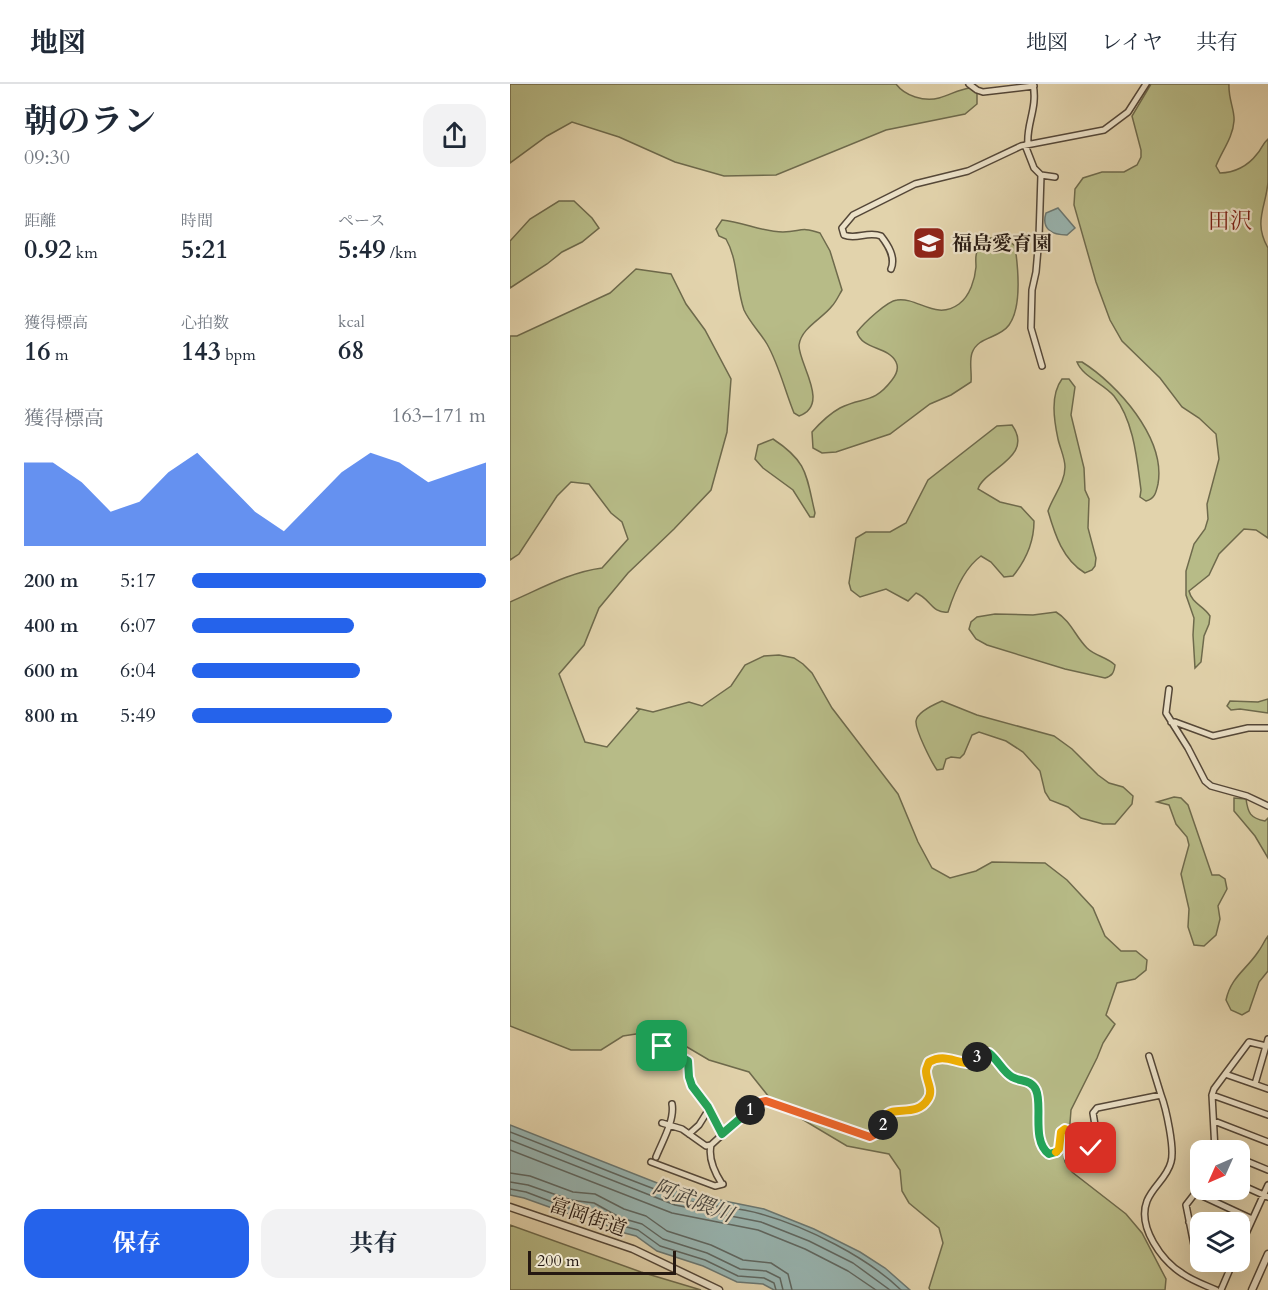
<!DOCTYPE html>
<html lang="ja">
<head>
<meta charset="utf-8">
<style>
  body { margin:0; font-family:Cardo,"Noto Serif JP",serif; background:#f2f2f3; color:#1f2937; height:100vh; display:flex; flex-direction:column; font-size:22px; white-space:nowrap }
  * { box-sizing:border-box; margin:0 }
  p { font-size:20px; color:#747a83 }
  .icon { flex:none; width:33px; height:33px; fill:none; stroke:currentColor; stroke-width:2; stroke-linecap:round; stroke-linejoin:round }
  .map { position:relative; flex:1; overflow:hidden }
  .sheet { display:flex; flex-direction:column; background:#fff; width:510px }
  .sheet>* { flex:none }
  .needle { width:39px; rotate:225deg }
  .buttons { position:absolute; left:680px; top:1056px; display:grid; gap:12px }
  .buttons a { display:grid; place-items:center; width:60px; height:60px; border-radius:12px; background:#fff; box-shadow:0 6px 24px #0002; font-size:30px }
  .scale { position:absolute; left:18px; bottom:15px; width:148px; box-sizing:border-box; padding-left:6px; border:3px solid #251811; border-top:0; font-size:16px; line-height:21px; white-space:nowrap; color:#251811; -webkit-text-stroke:4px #ece2c9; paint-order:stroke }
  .pin { position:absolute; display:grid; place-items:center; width:51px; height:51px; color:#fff; margin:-26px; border-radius:12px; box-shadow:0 3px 9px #0006 }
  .km { position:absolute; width:30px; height:30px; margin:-15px; border-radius:50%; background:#222; color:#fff; font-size:16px; line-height:30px; text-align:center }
  .round { display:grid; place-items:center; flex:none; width:63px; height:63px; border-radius:18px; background:#f2f2f3 }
  .overview { display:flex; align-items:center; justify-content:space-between; height:102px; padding:0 24px }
  h1 { font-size:33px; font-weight:700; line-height:45px }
  .stats { display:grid; grid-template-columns:repeat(3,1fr); gap:9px; height:102px; padding:6px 24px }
  .stats div { display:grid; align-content:center }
  .stats b { font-size:26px; font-weight:700 }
  .stats small { font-size:16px; font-weight:400 }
  .stats p { font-size:16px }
  .chart { height:168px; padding:12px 24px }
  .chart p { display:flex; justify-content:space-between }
  .chart svg { width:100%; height:108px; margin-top:6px; fill:#2563eb; opacity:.7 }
  .primary-button { display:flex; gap:12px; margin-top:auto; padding:12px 24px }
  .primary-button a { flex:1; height:69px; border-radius:18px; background:#2563eb; color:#fff; font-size:24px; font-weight:700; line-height:69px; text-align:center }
  .primary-button a+a { background:#f2f2f3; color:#1f2937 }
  ul { padding:0 24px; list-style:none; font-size:20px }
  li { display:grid; grid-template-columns:96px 72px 1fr; align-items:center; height:45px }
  li i { height:15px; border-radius:8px; background:#2563eb }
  header { display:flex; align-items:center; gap:36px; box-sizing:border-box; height:84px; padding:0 30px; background:#fff; border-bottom:2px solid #e0e1e3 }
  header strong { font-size:28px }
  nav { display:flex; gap:33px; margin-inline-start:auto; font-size:21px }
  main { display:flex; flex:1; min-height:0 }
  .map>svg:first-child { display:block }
</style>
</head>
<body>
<header>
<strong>地図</strong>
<nav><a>地図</a><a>レイヤ</a><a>共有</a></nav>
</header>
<main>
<section class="sheet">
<div class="overview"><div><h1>朝のラン</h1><p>09:30</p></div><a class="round"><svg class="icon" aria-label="share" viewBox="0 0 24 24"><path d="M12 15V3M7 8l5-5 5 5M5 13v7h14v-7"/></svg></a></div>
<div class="stats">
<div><p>距離</p><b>0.92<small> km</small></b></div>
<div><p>時間</p><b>5:21</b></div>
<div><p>ペース</p><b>5:49<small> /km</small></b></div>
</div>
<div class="stats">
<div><p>獲得標高</p><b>16<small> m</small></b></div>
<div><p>心拍数</p><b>143<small> bpm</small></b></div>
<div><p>kcal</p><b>68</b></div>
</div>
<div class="chart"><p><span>獲得標高</span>163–171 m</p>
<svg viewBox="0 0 160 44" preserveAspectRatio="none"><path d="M0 44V10L10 10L20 18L30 30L40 26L50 14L60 6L70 18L80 30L90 38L100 26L110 14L120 6L130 10L140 18L150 14L160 10V44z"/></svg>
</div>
<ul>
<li><b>200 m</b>5:17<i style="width:100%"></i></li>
<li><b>400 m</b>6:07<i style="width:55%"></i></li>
<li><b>600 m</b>6:04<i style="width:57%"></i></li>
<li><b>800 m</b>5:49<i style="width:68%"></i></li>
</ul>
<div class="primary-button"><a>保存</a><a>共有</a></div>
</section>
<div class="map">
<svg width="758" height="1206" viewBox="0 0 758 1206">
  <rect width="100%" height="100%" fill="#e2d3ac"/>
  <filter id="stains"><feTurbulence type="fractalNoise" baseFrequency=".00333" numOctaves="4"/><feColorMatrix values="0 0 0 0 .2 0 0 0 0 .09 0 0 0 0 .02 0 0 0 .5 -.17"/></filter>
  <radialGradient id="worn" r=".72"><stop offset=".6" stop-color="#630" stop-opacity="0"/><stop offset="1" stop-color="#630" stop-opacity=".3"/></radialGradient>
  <path fill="#b7bb87" stroke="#6e6a4c" stroke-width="1.5" d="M 0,0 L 386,0 C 395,12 414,18 429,14 C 441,11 448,5 461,4 L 467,9 L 467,20 L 455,30 L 376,46 L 266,91 L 214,92 L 165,78 L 109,53 L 62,38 L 37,52 L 0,79 Z
    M 641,0 L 719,0 C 718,15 725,26 724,37 C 723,53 712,67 706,82 L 710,89 C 724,89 738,82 747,70 C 752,65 752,60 758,55 C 758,69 758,84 758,98 C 756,123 743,138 758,164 L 758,454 L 746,446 L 734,445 L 709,470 L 699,491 L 679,507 C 682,520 693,521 700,532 L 699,540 L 694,552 L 691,578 L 685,584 L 683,551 L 684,534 L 676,511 L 676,487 L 684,460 L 695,445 L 698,435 L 697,420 L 709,375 L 706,350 L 689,334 L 672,323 L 650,294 L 612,257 L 600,236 L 586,198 L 564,121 L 565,105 L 573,94 L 592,88 L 614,88 L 627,81 L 631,73 L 631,66 L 622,32 Z
    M 49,117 L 64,117 L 82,134 L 89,144 L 72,158 L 52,168 L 37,180 L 0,204 L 0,157 L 20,135 Z
    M 212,136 C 233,138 253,148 273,148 C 291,148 290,142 310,149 L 320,167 L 332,206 C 329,211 326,218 322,222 C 313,234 291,244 289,261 C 288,279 321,321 289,332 L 284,329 C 275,307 269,281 257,260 C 250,248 240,239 234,226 C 226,203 228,176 216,155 L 209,152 L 206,145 Z
    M 478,154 L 495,154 L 505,162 C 508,183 512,223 499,241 C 489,255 468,252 462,269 C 459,278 462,289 461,298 L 441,311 L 420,320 L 380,350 L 326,368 L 312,369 L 303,364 L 302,348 C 310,339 319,330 330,324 C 353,312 363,321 382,296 C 386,291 389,284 386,278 C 378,262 352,266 347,248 C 354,239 377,217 387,216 C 408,213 426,237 449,220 C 460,212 465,195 466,183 C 466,178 465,172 467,168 C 469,163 475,158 478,154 Z
    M 126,185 L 161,190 L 176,220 L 195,246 L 221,295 L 217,348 L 201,406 L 164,445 L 118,489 L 89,524 L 74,561 L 49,590 L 75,658 L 97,663 L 129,626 L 126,624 L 143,628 L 179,618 L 192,622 L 221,602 L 235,581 L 254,572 L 269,571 L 284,574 L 293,580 L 302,589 L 322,624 L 388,710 L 408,758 L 422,784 L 440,794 L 466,787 L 482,778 L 535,779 L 557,796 L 583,824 L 595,852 L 611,867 L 626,867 L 637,876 L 636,886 L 625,895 L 607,899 L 596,931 L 605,940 L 593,959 L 587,974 L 561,1026 L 559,1052 L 553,1067 L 555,1078 L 562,1088 L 616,1130 L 632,1149 L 656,1195 L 655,1206 L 420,1206 L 419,1204 L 433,1159 L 429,1144 L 399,1119 L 392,1107 L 390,1086 L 379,1070 L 337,1062 L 263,1018 L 239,988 L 199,976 L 172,960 L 139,948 L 113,952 L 91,966 L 61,966 L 0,942 L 0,518 C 30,505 60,488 92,484 L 118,455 L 112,438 L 101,429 L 79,400 L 61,398 L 47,412 L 9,470 L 0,476 L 0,252 L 7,252 L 100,209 Z
    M 567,278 L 572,278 C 607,300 656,354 648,400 C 646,408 645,415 636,417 L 630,413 L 631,406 C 627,376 624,337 604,312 C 593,299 573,293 567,278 Z
    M 552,295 L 559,295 L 565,303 L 561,331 L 574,384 L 575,406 L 579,415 L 578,444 L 586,474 L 585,482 L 582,486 L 575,489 C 553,476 545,451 538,427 C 543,412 555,399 555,383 C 555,374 550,364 548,355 C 544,336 540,311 552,295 Z
    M 502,341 C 525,373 474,385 468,405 L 490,418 L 511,423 L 524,437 C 524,458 516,476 503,492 L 494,493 L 481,478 L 471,472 C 454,484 444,509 438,528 C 422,530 420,514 406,509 L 398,517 L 376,505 L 350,513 L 341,506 L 339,499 L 346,454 L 356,448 L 380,448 L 396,439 L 418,396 L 487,342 Z
    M 263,355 C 298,378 296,391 305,429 L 304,433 L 300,433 L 283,406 L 253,384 L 245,375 L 248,361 Z
    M 546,528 C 561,537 565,552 577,564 C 585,572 597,573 605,581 C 604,589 602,592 595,594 L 555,585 L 477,561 L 466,555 L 459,545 L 461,538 L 467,533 L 485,530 L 523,531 Z
    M 758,615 L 758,629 L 730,625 L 721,626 L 717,622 L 720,617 L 748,618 Z
    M 432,617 L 467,631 L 544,652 L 562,665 L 588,691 L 599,699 L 613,703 L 623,712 L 622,720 L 605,740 L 593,740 L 571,734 L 558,723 L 540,716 L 535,708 L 530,687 L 513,668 L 496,657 L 469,648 L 462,651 L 454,670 L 450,674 L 441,673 L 436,675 L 433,685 L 427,686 C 422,679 405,646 406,637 C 407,628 425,620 432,617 Z
    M 664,713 L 671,714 L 678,721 L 702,791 L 709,791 L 715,795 L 717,805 L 708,822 L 710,835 L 706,851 L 694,862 L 684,861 L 678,843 L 679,825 L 671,790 L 679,761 L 677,753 L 666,740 L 659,721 L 647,718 Z
    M 724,714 L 736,715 C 738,729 740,734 755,737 L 758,734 L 758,774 L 745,752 L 724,727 Z
    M 758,852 L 758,887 L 749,898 L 739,927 L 732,931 L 721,926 L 716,916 C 721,893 736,886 748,868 C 752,863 754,857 758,852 Z
    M 0,1141 L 131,1188 L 191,1206 L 0,1206 Z"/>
  <path fill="#98b6b3" stroke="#6a7772" stroke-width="1.5" d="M 548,124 L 565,144 L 557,151 C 542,151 531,145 536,129 Z
    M 0,1041 L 170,1108 L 254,1125 L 304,1145 L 350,1168 L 375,1184 L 400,1206 L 264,1206 L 253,1200 L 227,1198 L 193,1182 L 147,1167 L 126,1152 L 107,1147 L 79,1132 L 56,1129 L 14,1114 L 0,1111 Z"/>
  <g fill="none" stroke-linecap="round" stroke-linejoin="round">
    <path stroke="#5e6762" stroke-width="1.5" d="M 0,1048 C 55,1069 110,1093 166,1113 C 193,1123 224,1122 251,1130 C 297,1143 357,1173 391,1206
      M 0,1056 L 165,1121 L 251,1138 L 299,1157 L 343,1179 L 380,1206
      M 0,1066 L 162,1129 L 248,1146 L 295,1165 L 338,1187 L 366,1206
      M 0,1089 L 20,1092 L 63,1108 L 85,1110 L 114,1125 L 136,1132 L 157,1147 L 201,1161 L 233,1176 L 261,1179 L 278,1190 L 282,1206
      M 0,1098 L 18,1101 L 61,1116 L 84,1119 L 111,1134 L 132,1140 L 153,1155 L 197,1169 L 230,1185 L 256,1187 L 270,1194 L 273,1206
      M 0,1105 L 16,1108 L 58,1124 L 81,1126 L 109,1141 L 128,1146 L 150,1162 L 195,1176 L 228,1192 L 254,1194 L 264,1199 L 266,1206"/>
    <g stroke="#544738" stroke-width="8">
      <path id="minor" d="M 459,0 L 467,6 L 473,8 L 524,2
        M 518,60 C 516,40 528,24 523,0
        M 515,61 L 524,84 L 531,91 L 545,93
        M 531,91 L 529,153 L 526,188 L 522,206 L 521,244 L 532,282
        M 381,185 C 386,173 378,161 371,152 C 358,147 346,156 334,151 L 332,144 L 343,131 L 405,100 L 458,87 L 511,62 L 594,46 L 618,28 L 636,0
        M 659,605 L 656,629 L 678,664 L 695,697 L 701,702 L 737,712 L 758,722
        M 661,638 L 665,638 L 703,652 L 738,644 L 758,644
        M 152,962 L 178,977 L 179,993 L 182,1002 L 198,1023 L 212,1050
        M 639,972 L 651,1011
        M 715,990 L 758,1005
        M 745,1000 L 758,955
        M 702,1011 L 758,1031
        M 704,1037 L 758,1058
        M 152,1039 L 172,1045 L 196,1062 L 201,1061
        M 179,1050 L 189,1041 L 199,1025
        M 705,1066 L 702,1011 L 704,1005 L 739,958 L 756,962
        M 146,1073 C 152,1058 165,1036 162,1020
        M 729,1074 L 758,1086
        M 141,1078 L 205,1102 L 213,1100
        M 212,1100 C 205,1089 198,1074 201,1061 L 247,1019 L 256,1017 L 360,1053 L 372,1047 C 380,1010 403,1041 418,1015 C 424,1006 416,997 416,987 C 416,984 418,981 419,978 C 433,970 442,977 457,979 L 472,970 L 479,969 L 486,974 L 499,992 L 517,997 L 525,1004 L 528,1015 L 528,1039 L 534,1066 L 539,1070 L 548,1067 L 551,1048 L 557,1045 L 563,1049 L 564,1054 L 559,1071 L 561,1075 L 566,1077 L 585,1060 L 586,1047 L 583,1029 L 587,1024 L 651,1011 C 656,1024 665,1065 661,1078 C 657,1094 643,1102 637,1117 C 627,1143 652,1177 673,1190 C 683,1197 695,1201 706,1206
        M 729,1100 L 758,1113
        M 690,1103 L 676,1121 L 686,1171 L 690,1173
        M 686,1109 L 742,1135
        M 679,1138 L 690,1143
        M 729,1165 L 758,1101
        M 700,1178 L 719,1186
        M 711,1206 L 723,1178"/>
    </g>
    <g stroke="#544738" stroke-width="9">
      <path id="tertiary" d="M 0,1123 L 123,1165 L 209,1206
        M 742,1206 L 758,1170"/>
    </g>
    <use href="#minor" stroke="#ece2c9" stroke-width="5"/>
    <use href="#tertiary" stroke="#ece2c9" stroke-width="6"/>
  </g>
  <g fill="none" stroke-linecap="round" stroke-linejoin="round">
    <g stroke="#fff" stroke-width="12">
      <path id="split-1" d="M 152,962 L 178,977 L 179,993 L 182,1002 L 198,1023 L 212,1050 L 240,1026"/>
    </g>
    <g stroke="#fff" stroke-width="12">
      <path id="split-2" d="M 240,1026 L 247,1019 L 256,1017 L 360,1053 L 372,1047 L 373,1041"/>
    </g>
    <g stroke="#fff" stroke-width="12">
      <path id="split-3" d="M 373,1041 C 375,1038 375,1035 376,1032 C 383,1021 407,1034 418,1015 C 424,1006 416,997 416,987 C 416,984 418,981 419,978 C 433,970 442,977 457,979 L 467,973"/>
    </g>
    <g stroke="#fff" stroke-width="12">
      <path id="split-4" d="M 467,973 L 479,969 C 488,976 493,988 502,993 C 511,998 521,995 526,1006 C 533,1021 521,1057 539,1070 L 546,1068"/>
    </g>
    <g stroke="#fff" stroke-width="12">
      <path id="split-5" d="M 546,1068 L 549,1065 L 551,1048 L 555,1045 L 563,1049 L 564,1054 L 559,1071 L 561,1075 L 568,1076 L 581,1064"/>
    </g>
    <use href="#split-1" stroke="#22a559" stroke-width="8"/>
    <use href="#split-2" stroke="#f0652b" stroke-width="8"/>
    <use href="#split-3" stroke="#f5b400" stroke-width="8"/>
    <use href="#split-4" stroke="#22a559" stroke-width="8"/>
    <use href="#split-5" stroke="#f5b400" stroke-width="8"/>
  </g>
  <defs>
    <g id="school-square" transform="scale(1.725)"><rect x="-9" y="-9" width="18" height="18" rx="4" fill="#8f2418" stroke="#ece2c9"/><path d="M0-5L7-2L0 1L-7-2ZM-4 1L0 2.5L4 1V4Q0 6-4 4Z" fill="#fff"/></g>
  </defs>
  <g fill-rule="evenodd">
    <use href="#school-square" x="419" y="159"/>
  </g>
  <g text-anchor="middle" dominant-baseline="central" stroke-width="4.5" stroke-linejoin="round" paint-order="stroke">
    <g font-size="20" font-weight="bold" fill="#251811" stroke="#ece2c9" text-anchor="start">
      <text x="442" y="159">福島愛育園</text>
    </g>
    <g font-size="20" fill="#251811" stroke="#ece2c9">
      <text transform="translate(78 1133) rotate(19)">富岡街道</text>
    </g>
    <g font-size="21" font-style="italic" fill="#484742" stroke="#ece2c9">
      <text transform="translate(183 1117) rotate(21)">阿武隈川</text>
    </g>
    <g font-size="22" fill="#7a1f14" stroke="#ece2c9">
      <text x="720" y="137">田沢</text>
    </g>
  </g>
  <rect width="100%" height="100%" filter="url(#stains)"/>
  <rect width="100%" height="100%" fill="url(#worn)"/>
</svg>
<div class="buttons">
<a><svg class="needle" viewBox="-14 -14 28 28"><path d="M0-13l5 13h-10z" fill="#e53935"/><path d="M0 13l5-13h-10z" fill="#747a83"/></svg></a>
<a><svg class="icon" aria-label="layers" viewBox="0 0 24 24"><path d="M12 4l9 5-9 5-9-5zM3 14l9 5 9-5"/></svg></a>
</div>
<div class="scale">200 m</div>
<div class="pin" style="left:152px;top:962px;background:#1e9e55"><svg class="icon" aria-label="arrive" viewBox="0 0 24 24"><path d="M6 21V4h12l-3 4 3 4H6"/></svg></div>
<div class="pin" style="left:581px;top:1064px;background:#d93025"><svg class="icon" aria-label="check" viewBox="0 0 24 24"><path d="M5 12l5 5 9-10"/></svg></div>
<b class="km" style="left:240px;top:1026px">1</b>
<b class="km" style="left:373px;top:1041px">2</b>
<b class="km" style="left:467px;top:973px">3</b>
</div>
</main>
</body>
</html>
